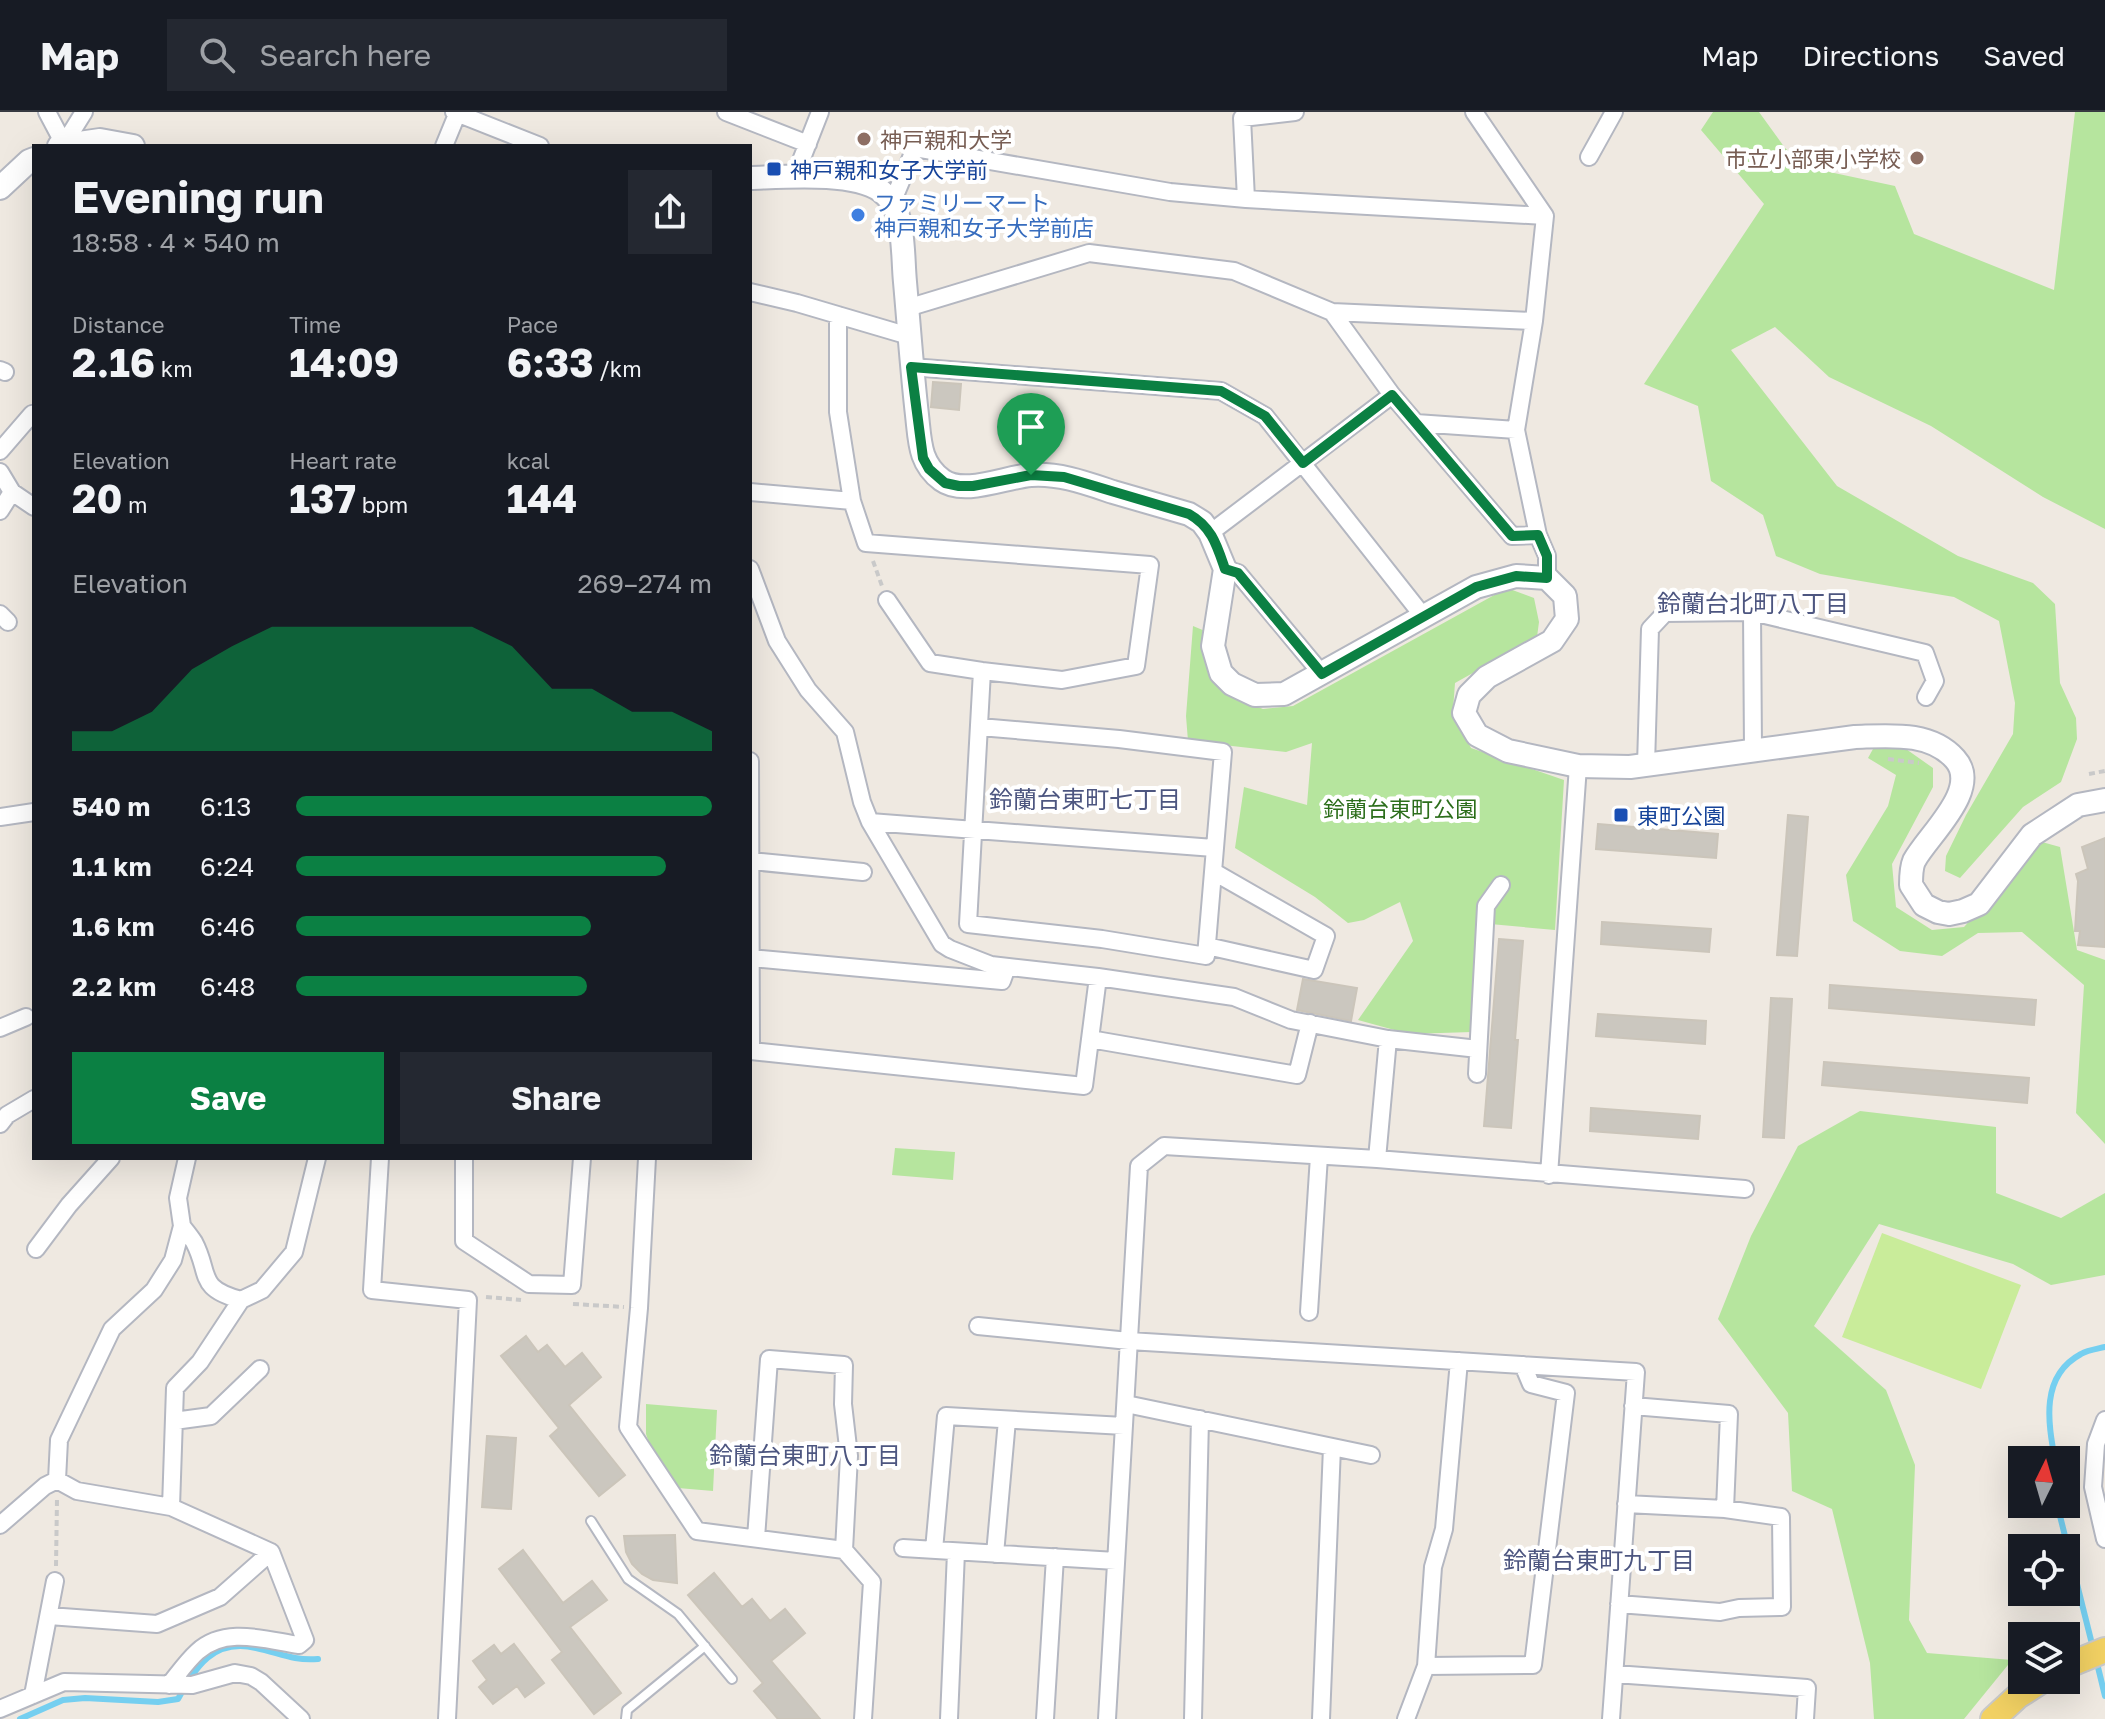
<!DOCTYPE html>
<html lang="en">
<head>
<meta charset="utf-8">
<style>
  body { margin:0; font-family:"Golos Text","Noto Sans JP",sans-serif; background:#242831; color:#f1f3f6; height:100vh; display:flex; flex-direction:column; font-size:30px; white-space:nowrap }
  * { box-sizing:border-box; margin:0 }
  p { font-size:26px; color:#9ea1a6 }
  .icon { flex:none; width:44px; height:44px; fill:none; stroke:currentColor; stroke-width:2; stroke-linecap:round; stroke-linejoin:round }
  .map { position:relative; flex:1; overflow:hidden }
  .sheet { position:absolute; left:32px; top:32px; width:720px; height:1016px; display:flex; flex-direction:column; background:#171b24; border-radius:0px; box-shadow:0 8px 32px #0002 }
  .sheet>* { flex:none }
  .needle { width:52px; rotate:5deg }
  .buttons { position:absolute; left:2008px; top:1334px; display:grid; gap:16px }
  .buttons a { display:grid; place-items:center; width:72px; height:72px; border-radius:0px; background:#171b24; box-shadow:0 8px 32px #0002; font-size:40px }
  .pin { position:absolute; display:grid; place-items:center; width:68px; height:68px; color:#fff; margin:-82px -34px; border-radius:50% 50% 50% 0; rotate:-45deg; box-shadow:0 0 8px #0007 }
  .pin .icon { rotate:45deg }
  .round { display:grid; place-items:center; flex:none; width:84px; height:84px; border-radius:0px; background:#242831 }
  .summary { display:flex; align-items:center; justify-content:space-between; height:136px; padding:0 40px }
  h1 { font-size:44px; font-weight:700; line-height:60px }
  .metrics { display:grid; grid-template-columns:repeat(3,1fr); gap:12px; height:136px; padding:8px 40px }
  .metrics div { display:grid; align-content:center }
  .metrics b { font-size:40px; font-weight:700 }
  .metrics small { font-size:22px; font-weight:400 }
  .metrics p { font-size:22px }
  .chart { height:224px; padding:16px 40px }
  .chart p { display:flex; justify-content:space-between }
  .chart svg { width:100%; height:144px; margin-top:8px; fill:#0b8043; opacity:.7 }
  .cta { display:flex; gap:16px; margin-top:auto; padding:16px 40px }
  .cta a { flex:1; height:92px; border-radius:0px; background:#0b8043; color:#fff; font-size:32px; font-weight:700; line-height:92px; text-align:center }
  .cta a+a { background:#242831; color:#f1f3f6 }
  ul { padding:0 40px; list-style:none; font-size:26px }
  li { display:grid; grid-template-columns:128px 96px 1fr; align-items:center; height:60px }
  li i { height:20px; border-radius:10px; background:#0b8043 }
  header { display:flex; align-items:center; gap:48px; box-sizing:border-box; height:112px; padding:0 40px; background:#171b24; border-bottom:2px solid #363941 }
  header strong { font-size:38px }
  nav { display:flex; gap:44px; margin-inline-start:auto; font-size:28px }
  .search { width:560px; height:72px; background:#242831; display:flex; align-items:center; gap:20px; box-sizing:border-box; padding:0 28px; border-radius:0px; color:#9ea1a6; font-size:30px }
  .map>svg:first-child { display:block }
</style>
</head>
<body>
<header>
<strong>Map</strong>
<div class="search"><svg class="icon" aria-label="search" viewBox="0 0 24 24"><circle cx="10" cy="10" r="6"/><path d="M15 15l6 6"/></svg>Search here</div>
<nav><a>Map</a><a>Directions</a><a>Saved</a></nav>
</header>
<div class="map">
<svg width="2105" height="1607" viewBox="0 0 2105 1607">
  <rect width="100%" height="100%" fill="#efe9e1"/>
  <path fill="#b6e59e" d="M 1713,0 L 1759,0 L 1785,36 L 1806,55 L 1895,74 L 1914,122 L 2054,178 L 2075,0 L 2105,0 L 2105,417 L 2043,385 L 1931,314 L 1829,265 L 1775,215 L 1731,238 L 1837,374 L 1958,444 L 2033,471 L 2055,492 L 2060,571 L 2076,606 L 2077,627 L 2061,670 L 2023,695 L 1960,766 L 1945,759 L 1946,744 L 1966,703 L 2013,622 L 2015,591 L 1999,509 L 1954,485 L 1820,462 L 1776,444 L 1763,403 L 1711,369 L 1698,294 L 1644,272 L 1764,92 L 1701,18 Z
    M 1507,476 L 1534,486 L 1539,510 L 1537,525 L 1455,571 L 1453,598 L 1471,636 L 1564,668 L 1555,818 L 1479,811 L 1472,920 L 1409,922 L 1358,908 L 1413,829 L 1400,790 L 1364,808 L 1348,811 L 1315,785 L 1235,736 L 1244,675 L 1307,693 L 1312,631 L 1286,640 L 1188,629 L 1186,604 L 1193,514 L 1205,519 L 1209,559 L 1232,585 L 1263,597 L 1293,594 Z
    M 1873,637 L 1906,637 L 1933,656 L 1933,675 L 1892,752 L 1896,795 L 1932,818 L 1964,815 L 2042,730 L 2060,735 L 2077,838 L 2105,848 L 2105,1032 L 2076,1001 L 2084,873 L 2022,820 L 1978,821 L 1942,844 L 1900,839 L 1853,809 L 1846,763 L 1888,694 L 1896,663 L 1868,646 Z
    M 1860,999 L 1996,1015 L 1996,1081 L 2061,1106 L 2105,1081 L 2105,1163 L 2051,1173 L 2013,1152 L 1879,1112 L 1814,1214 L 1886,1278 L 1915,1353 L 1909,1508 L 1927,1541 L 2012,1548 L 1964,1607 L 1874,1607 L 1870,1551 L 1832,1397 L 1792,1379 L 1788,1301 L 1718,1207 L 1751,1124 L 1798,1034 Z
    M 895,1036 L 955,1040 L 953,1068 L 892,1063 Z
    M 646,1292 L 717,1298 L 713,1379 L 678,1376 L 650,1334 L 646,1322 Z"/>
  <path fill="#c9ec9a" d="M 1882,1121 L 2021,1173 L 1981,1277 L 1842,1225 Z"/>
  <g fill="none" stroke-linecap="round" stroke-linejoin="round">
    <path stroke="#75cff0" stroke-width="6" d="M 2055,1348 C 2048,1310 2040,1264 2081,1242 C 2088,1238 2097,1237 2105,1235
      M 2057,1392 L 2093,1536
      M 2096,1547 L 2105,1584
      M 20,1607 L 63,1588 L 85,1586 L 158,1590 L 178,1587 C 196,1555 213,1526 256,1536 C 280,1541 292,1549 318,1547"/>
  </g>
  <path fill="#cbc7bf" stroke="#cbc5ba" stroke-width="2" d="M 933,270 L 961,272 L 959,298 L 931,295 Z
    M 1788,703 L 1808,705 L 1797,844 L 1777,843 Z
    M 1598,712 L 1718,722 L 1716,746 L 1596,737 Z
    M 2105,726 L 2105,835 L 2078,833 L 2080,819 L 2075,819 L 2078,769 L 2076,762 L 2088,757 L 2082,735 Z
    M 1602,810 L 1711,817 L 1709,840 L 1601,832 Z
    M 1499,827 L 1523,829 L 1515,928 L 1518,928 L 1511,1016 L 1484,1014 Z
    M 1303,867 L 1357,876 L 1351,909 L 1297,898 Z
    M 1830,873 L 2036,888 L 2034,913 L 1829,896 Z
    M 1771,886 L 1792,887 L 1784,1026 L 1763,1025 Z
    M 1598,902 L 1706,909 L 1705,932 L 1596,924 Z
    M 1824,950 L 2029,966 L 2027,991 L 1822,973 Z
    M 1591,996 L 1700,1004 L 1698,1027 L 1590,1019 Z
    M 526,1224 L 538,1240 L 547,1233 L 565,1255 L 582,1241 L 601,1265 L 569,1293 L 625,1363 L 599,1384 L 550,1324 L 559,1316 L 501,1244 Z
    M 487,1324 L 516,1326 L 511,1397 L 482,1395 Z
    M 675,1423 L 677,1471 L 653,1468 L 642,1462 L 632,1452 L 626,1440 L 624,1424 Z
    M 523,1438 L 563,1491 L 592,1469 L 607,1488 L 570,1515 L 621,1581 L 594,1602 L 552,1548 L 562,1540 L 499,1457 Z
    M 714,1461 L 742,1495 L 752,1487 L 770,1509 L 785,1497 L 805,1521 L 771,1549 L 820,1607 L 778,1607 L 754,1579 L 763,1571 L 688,1483 Z
    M 514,1532 L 544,1571 L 525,1585 L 517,1574 L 493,1592 L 479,1575 L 487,1568 L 473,1549 L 494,1533 L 501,1542 Z"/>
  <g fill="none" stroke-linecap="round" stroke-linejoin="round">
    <g stroke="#b4b7c1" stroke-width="12">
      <path id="lane" d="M 591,1409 L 628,1467 L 678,1502 L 732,1567
        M 626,1607 L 627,1598 L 705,1534"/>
    </g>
    <g stroke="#b4b7c1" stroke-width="20">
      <path id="street" d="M 47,0 L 64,32 L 84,0
        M 454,0 L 540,34
        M 726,0 L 808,32
        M 1474,0 L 1545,104 L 1534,209 L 1516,318 L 1538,423 L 1547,444 L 1547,466
        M 444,34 L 458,0
        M 1589,45 L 1614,0
        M 795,64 L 820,0
        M 1246,87 L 1242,6 L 1295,0
        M 892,91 L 915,36 L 1170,80 L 1246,87 L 1545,104
        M 750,180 L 797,191 L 909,224
        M 907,196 L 1089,141 L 1234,159 L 1332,200 L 1534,209
        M 1332,200 L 1392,283 L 1512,424 L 1538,423
        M 838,203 L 838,300 L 852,389 L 866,431 L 1150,453 L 1136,554 L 1062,568 L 982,559 L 930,551 L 887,488
        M 911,255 L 1221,279 L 1265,304 L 1423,504
        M 0,258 L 5,260
        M 1416,311 L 1516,318
        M 0,339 L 32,302 L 34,303
        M 0,360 L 12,380 L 34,395
        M 750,380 L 852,389
        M 0,399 L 12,380
        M 1210,421 L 1392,283
        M 750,457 L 777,529 L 808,578 L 845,620 L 862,690 L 870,710 L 942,832 L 950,837 L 991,853 L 1098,865 L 1234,885 L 1291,908 L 1388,927 L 1478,937
        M 1225,457 L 1238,461 L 1322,562
        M 1752,500 L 1753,638
        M 0,502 L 8,510
        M 980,615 L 1119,627 L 1223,640 L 1206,844 L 1102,827 L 968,812 L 982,559
        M 750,649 L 751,939 L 1084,974 L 1098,865
        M 1646,653 L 1650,517 L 1665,501 L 1752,500 L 1925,541 L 1935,569 L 1926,585
        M 0,705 L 34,700
        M 870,710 L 1214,736
        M 751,749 L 863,760
        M 1207,834 L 1314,858 L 1326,824 L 1214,760
        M 751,846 L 1002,869 L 1007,855
        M 0,916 L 26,905
        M 1090,927 L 1297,963 L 1310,911
        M 1477,962 L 1486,794 L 1501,773
        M 0,1012 L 7,1003 L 34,987
        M 380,1046 L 372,1178 L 468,1188 L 447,1607
        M 464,1046 L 464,1129 L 529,1172 L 572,1173 L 582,1046
        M 647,1046 L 639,1196 L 628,1315 L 697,1419 L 844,1438 L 872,1470 L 863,1607
        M 1377,1047 L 1388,927
        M 1549,1063 L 1578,654
        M 182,1114 C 186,1119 191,1125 194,1130 C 211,1162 196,1176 241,1188 L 262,1178 L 294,1140 L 317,1046
        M 36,1137 L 69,1093 L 111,1046
        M 1309,1200 L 1319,1044
        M 978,1214 L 1129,1229 L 1636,1260 L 1611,1607
        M 1126,1292 L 1371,1343
        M 1633,1294 L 1729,1302 L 1725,1397
        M 2105,1308 L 2096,1332 L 2093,1375 L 2105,1427
        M 174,1309 L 211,1304 L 260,1257
        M 57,1368 L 77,1379 L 171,1395 L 271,1440 L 305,1528 L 299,1533 C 265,1528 225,1514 197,1540 C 187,1549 178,1562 169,1573
        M 57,1368 L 59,1328 L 112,1217 L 154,1178 L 173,1148 L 182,1114 L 178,1086 L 187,1046
        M 171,1395 L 175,1276 L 200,1250 L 241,1188
        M 0,1413 L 45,1374 L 57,1368
        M 756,1426 L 769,1247 L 844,1253 L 843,1292 L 849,1344 L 844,1438
        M 903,1436 L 1116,1449
        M 934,1438 L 946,1304 L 1124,1314
        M 995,1442 L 1007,1308
        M 1619,1492 L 1720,1500 L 1739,1496 L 1782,1495 L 1781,1405 L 1725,1397 L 1626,1392
        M 49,1504 L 157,1512 L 220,1485 L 271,1440
        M 1426,1554 L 1533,1553 L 1566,1281 L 1531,1272 L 1523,1253
        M 1615,1562 L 1807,1576 L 1805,1607
        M 33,1583 L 55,1469
        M 0,1597 L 64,1570 L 192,1573 L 235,1561 L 251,1564 L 261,1570 L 301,1607
        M 949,1607 L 956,1440
        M 1045,1607 L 1055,1445
        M 1107,1607 L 1139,1054 L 1164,1034 L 1377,1047 L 1745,1077
        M 1193,1607 L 1200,1307
        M 1321,1607 L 1332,1335
        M 1406,1607 L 1426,1554 L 1433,1455 L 1444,1417 L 1459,1249"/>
    </g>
    <g stroke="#b4b7c1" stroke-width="26">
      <path id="secondary" d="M 59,34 L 100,28 L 133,34
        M 750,66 C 784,65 853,59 881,79 C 889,85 895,94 898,104 C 904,124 903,149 905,170 C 909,215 912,259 917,303 C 920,329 919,351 942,368 C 964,384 1005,365 1031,363 C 1059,361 1086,371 1113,380 C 1138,387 1164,395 1189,402 L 1202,410 L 1210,421 L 1225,457 L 1213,534 L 1221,561 L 1232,572 L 1255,583 L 1284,582 L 1476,475 L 1516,464 L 1547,466 L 1565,484 L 1567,507 L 1552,529 L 1487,565 L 1469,583 L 1464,601 L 1477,623 L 1508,639 L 1578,654 L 1630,655 L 1855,625 C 1889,624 1930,619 1955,647 C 1982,677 1928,723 1914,749 C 1911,756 1911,765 1911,773 L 1924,793 L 1938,800 L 1949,802 L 1963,799 L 1979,792 L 2032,723 L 2078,693 L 2105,688
        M 0,76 L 29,49 L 34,47"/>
    </g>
    <g stroke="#c9c9c9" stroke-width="28">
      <path id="primary" d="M 2066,1554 L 2105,1538
        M 1993,1607 L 2018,1584 L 2043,1568"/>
    </g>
    <path stroke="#c9c9c9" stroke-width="4" stroke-dasharray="6 4" stroke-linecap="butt" d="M 873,449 L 882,474
      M 1888,647 L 1919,651
      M 2089,662 L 2105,659
      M 486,1185 L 521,1188
      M 573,1192 L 624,1195
      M 56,1454 L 57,1387"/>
    <use href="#lane" stroke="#fff" stroke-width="8"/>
    <use href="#street" stroke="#fff" stroke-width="16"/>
    <use href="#secondary" stroke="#fff" stroke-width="22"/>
    <use href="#primary" stroke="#f2d163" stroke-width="24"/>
  </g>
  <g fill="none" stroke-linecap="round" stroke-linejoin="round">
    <g stroke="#fff" stroke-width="16">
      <path id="route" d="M 911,255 L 1221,279 L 1265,304 L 1303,351 L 1392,283 L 1512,424 L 1538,423 L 1547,444 L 1547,466 L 1516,464 L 1476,475 L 1322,562 L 1238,461 L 1225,457 C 1217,434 1212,415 1189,402 L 1064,365 L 1031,363 L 973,374 L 959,374 L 945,371 L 929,357 L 923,346 Z"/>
    </g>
    <use href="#route" stroke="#0b8043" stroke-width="10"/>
  </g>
  <g fill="#8d6e63" stroke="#fff" stroke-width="3">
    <circle cx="864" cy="27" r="8"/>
    <circle cx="1917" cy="46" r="8"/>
  </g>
  <g fill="#1a4fb4" stroke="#fff" stroke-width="3">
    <rect x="766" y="49" width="16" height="16" rx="4"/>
    <rect x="1613" y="695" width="16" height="16" rx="4"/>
  </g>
  <circle fill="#3f7fe0" stroke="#fff" stroke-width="3" cx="858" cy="103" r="8"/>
  <g text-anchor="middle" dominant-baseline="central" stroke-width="8" stroke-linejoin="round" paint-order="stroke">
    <g font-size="22" fill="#785e54" stroke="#fff" text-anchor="start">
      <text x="880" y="27">神戸親和大学</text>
      <text x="1901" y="46" text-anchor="end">市立小部東小学校</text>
    </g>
    <g font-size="22" fill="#164399" stroke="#fff" text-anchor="start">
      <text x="790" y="57">神戸親和女子大学前</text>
      <text x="1637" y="703">東町公園</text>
    </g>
    <g font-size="22" fill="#366cbe" stroke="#fff" text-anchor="start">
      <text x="874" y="90">ファミリーマート<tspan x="874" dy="25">神戸親和女子大学前店</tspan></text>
    </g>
    <g font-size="22" fill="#2c6e1b" stroke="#fff">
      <text x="1400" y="696">鈴蘭台東町公園</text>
    </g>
    <g font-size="24" fill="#4d5680" stroke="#fff">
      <text x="1753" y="490">鈴蘭台北町八丁目</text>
      <text x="1085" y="686">鈴蘭台東町七丁目</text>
      <text x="805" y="1342">鈴蘭台東町八丁目</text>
      <text x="1599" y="1447">鈴蘭台東町九丁目</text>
    </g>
  </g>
</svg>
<div class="buttons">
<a><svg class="needle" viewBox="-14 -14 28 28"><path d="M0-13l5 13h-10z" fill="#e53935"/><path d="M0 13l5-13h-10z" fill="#9ea1a6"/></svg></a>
<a><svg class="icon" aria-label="locate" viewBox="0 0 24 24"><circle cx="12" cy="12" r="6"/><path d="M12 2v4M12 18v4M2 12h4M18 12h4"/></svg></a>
<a><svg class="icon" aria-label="layers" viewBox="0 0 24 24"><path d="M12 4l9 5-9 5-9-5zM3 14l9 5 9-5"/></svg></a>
</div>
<div class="pin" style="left:1031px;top:363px;background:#1e9e55"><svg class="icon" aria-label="arrive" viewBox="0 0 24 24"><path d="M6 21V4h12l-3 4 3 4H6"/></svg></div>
<section class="sheet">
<div class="summary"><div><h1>Evening run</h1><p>18:58 · 4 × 540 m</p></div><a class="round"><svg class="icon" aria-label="share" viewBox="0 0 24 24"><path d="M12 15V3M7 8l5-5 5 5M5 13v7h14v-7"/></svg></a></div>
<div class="metrics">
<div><p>Distance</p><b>2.16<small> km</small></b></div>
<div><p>Time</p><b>14:09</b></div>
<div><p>Pace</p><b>6:33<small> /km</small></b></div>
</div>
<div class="metrics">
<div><p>Elevation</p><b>20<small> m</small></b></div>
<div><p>Heart rate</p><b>137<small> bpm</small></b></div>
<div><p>kcal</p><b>144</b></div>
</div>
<div class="chart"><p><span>Elevation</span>269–274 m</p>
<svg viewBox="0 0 160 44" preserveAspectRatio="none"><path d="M0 44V38L10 38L20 32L30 19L40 12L50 6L60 6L70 6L80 6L90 6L100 6L110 12L120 25L130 25L140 32L150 32L160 38V44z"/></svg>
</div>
<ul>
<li><b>540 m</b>6:13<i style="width:100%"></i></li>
<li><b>1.1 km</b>6:24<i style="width:89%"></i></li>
<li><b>1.6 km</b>6:46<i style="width:71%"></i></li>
<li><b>2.2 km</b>6:48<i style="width:70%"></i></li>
</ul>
<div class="cta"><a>Save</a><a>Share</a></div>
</section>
</div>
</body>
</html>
